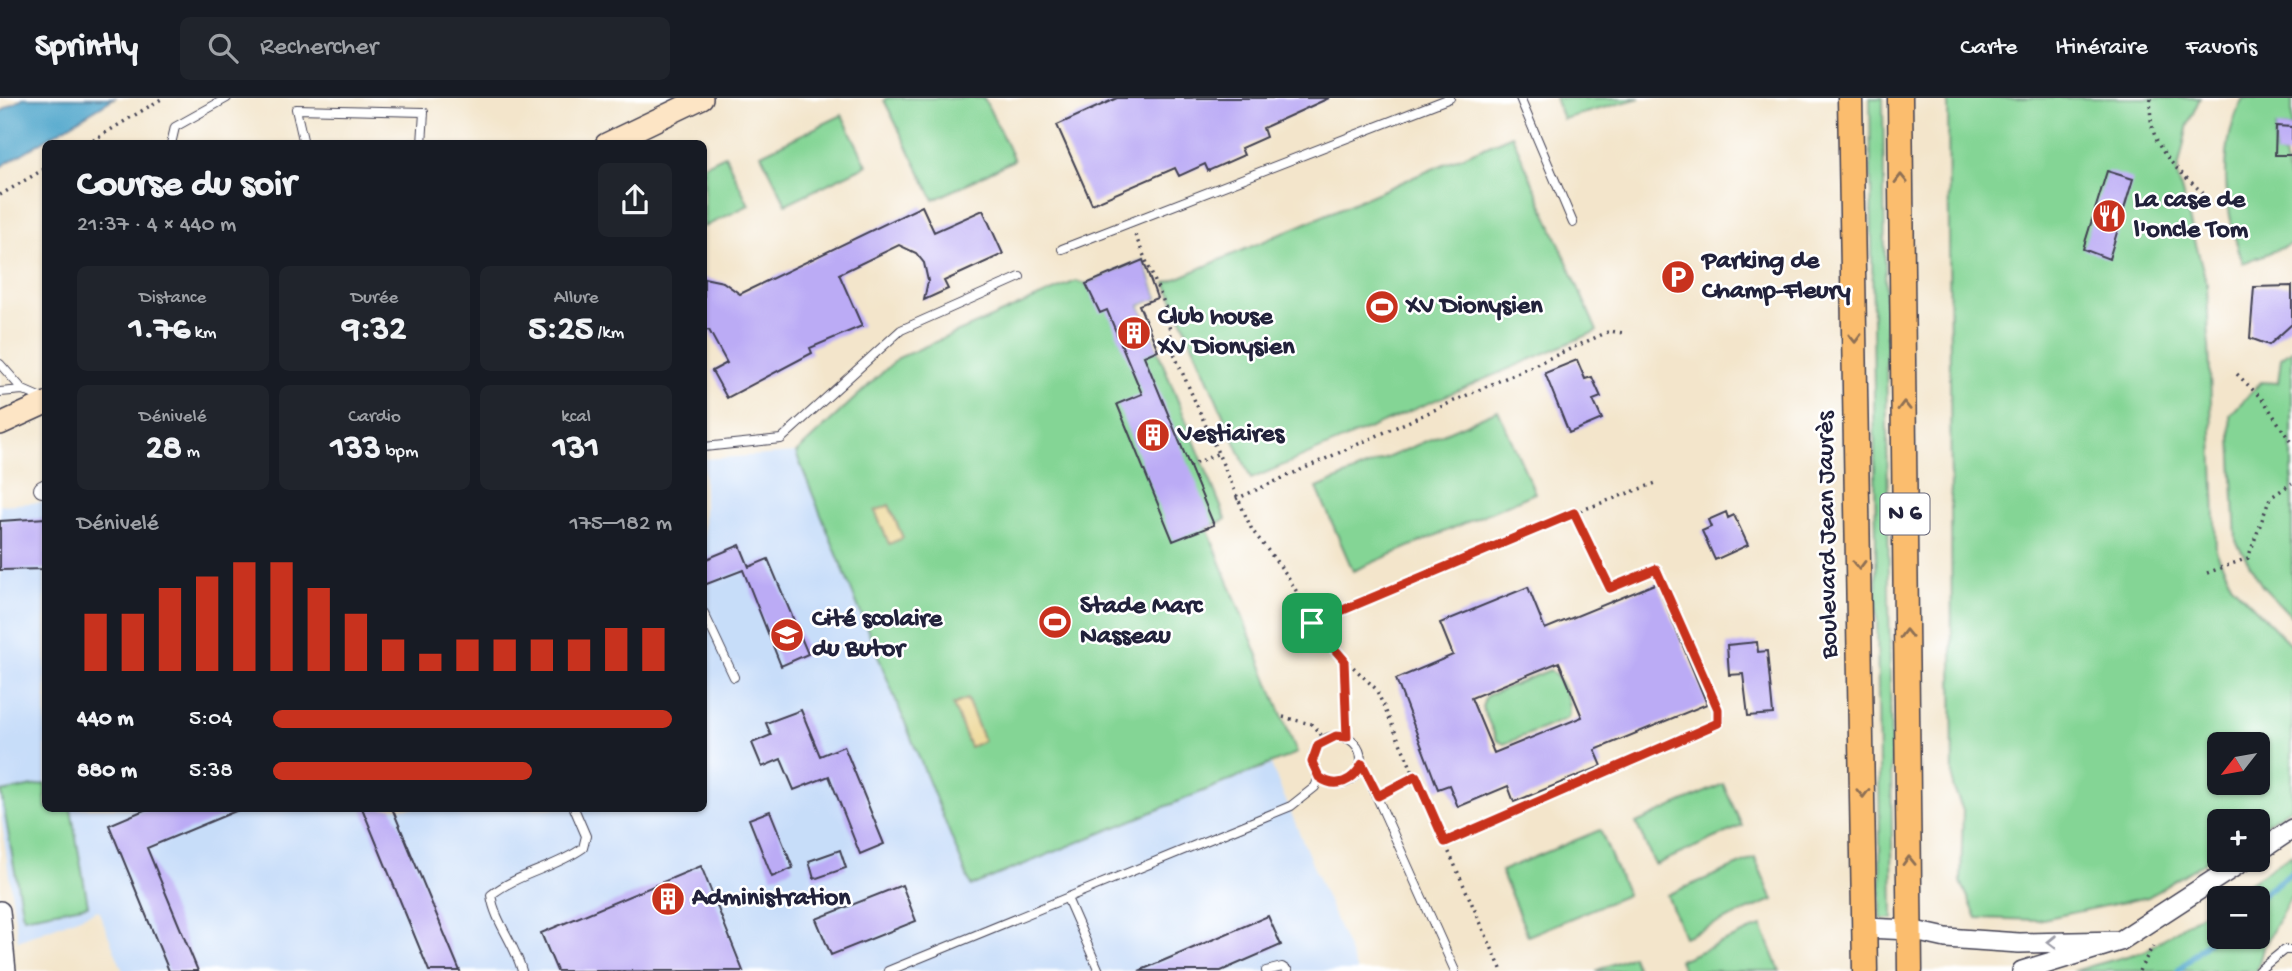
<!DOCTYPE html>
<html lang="fr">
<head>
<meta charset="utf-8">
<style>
  body { margin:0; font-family:"Gochi Hand",sans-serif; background:#20242c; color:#f1f3f6; height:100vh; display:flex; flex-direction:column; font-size:26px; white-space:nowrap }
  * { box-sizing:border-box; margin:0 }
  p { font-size:23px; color:#9ea1a6 }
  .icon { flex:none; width:38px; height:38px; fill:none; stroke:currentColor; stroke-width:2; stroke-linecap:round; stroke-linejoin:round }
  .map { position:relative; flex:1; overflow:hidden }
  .sheet { position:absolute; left:42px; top:42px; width:665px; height:672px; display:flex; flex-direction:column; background:#171b24; border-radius:10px; box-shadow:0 2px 5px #0004 }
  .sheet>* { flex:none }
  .needle { width:46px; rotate:239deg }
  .buttons { position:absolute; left:2207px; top:634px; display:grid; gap:14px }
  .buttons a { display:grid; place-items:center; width:63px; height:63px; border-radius:10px; background:#171b24; box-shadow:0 2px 5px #0004; font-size:35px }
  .pin { position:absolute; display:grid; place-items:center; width:60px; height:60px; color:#fff; margin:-30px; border-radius:14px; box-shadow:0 4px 10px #0006 }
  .round { display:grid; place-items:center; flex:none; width:74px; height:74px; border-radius:10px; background:#20242c }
  .headline { display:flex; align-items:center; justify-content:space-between; height:119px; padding:0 35px }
  h1 { font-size:38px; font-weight:700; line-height:52px }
  .metrics { display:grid; grid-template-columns:repeat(3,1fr); gap:10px; height:119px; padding:7px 35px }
  .metrics div { display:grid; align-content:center; border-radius:10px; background:#20242c; text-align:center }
  .metrics b { font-size:35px; font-weight:700 }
  .metrics small { font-size:19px; font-weight:400 }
  .metrics p { font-size:19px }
  .chart { height:196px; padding:14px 35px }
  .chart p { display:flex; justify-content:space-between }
  .chart svg { width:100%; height:126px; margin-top:7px; stroke:#c8321e; stroke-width:6 }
  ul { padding:0 35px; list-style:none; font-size:23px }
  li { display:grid; grid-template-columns:112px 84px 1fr; align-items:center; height:52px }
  li i { height:18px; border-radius:9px; background:#c8321e }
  header { display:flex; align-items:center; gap:42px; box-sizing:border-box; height:98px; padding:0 35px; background:#171b24; border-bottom:2px solid #363941 }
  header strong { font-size:33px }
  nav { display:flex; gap:38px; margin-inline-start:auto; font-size:24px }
  .search { width:490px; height:63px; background:#20242c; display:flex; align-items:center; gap:18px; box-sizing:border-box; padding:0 24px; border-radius:10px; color:#9ea1a6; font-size:26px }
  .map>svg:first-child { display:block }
</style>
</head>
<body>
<header>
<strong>Sprintly</strong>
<div class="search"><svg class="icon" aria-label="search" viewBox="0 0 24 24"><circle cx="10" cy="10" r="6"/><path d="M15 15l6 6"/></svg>Rechercher</div>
<nav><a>Carte</a><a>Itinéraire</a><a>Favoris</a></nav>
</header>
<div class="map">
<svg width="2292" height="873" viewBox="0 0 2292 873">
  <rect width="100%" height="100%" fill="#fff"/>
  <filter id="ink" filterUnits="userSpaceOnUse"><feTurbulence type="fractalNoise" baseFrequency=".0143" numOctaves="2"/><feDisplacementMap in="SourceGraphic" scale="14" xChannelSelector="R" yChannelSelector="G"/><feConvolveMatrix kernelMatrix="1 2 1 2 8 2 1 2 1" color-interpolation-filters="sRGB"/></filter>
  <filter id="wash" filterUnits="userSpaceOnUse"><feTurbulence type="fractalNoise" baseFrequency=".00686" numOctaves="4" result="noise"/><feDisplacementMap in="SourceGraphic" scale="28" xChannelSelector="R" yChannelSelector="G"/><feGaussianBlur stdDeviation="1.57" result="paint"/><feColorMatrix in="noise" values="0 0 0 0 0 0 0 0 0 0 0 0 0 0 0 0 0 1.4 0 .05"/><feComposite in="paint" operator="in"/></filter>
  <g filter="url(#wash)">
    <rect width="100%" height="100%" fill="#f3e5cb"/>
    <path fill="#c7ddf9" d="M 796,355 L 971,787 L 1271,667 L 1357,873 L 123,873 L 98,812 L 18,843 L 0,711 L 0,407 L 45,404 L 46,710 L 704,710 L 704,361 Z"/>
    <path fill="#84d595" stroke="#537c68" stroke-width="2" fill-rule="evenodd" d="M 887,0 L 984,0 L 1014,62 L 934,102 L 884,2 Z
      M 1555,0 L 1640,0 L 1563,21 Z
      M 1870,0 L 1883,0 L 1893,821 L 1881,821 Z
      M 1948,0 L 2200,0 L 2188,26 L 2177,76 L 2207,187 L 2216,453 L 2232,487 L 2292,548 L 2292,709 L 2258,731 L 2258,723 L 2219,723 L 2219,755 L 2148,799 L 2038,822 L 1977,820 L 1961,784 L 1963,712 L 1953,689 ZM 2219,646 L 2258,646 L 2258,684 L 2219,684 Z
      M 2243,0 L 2292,0 L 2292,29 L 2276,29 L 2275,56 L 2284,57 L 2292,97 L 2292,146 L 2243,165 C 2224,113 2217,51 2243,0 Z
      M 842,17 L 867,67 L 786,106 L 761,56 Z
      M 1512,37 L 1597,233 L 1251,381 L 1166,185 Z
      M 725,57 L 749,107 L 704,129 L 704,67 Z
      M 1143,162 L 1157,200 L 1139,207 L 1226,421 L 1207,430 L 1297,655 L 971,788 L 796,355 L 898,260 L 1076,183 L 1086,186 Z
      M 2292,252 L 2292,519 L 2262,488 L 2236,443 L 2230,317 L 2261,284 L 2278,285 L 2281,260 Z
      M 1498,312 L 1535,395 L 1353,473 L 1317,390 Z
      M 1550,572 C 1563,583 1572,604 1568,620 L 1504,646 L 1497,642 L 1482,609 L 1486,598 Z
      M 45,686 L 46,710 L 71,711 L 88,807 L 23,819 L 1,694 Z
      M 1723,686 L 1742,728 L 1655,767 L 1636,725 Z
      M 1600,732 L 1627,797 L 1528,838 L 1501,773 Z
      M 2292,756 L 2292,797 L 2263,850 L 2257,873 L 2073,873 L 2145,853 L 2219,804 L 2219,838 L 2258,838 L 2258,800 L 2226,800 Z
      M 1755,760 L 1773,802 L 1684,839 L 1667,797 Z
      M 1762,828 L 1780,873 L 1684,873 L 1679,862 Z
      M 1632,858 L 1638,873 L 1596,873 Z"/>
    <path fill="#eeda9e" stroke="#887e6c" stroke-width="2" d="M 889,407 L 903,440 L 889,446 L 875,413 Z
      M 967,601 L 984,643 L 970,649 L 953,607 Z"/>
    <path fill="#4ea5cb" stroke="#386483" stroke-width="2" d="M 23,0 L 114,0 L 0,69 L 0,14 Z"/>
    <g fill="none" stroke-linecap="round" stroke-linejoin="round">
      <path stroke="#4ea5cb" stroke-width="6" d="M 2258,800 L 2292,774
        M 2178,873 L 2219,833"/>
    </g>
    <g id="blocks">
      <path fill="#bbabf5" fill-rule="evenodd" d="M 1117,0 L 1329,0 L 1263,30 L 1266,39 L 1241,50 L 1244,57 L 1208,73 L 1205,66 L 1179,78 L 1175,70 L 1092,106 L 1057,27 Z
        M 2276,28 L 2292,29 L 2292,57 L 2275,57 Z
        M 2107,73 L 2133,81 L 2109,161 L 2083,151 Z
        M 922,108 L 934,134 L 983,112 L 1003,156 L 944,183 L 948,191 L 924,202 L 928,183 L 924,165 L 916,155 L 899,147 L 839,176 L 862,228 L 810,250 L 812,255 L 727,300 L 712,273 L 727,265 L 709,232 L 704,233 L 704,180 L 723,184 L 740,196 Z
        M 1143,162 L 1157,200 L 1139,207 L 1158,252 L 1144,258 L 1214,427 L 1173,443 L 1117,306 L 1142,296 L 1107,212 L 1100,215 L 1086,186 Z
        M 2292,188 L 2292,226 L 2269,247 L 2250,240 L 2254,189 Z
        M 1577,262 L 1585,281 L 1592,279 L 1601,299 L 1593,302 L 1602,321 L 1569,335 L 1545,275 Z
        M 1726,414 L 1728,420 L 1734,417 L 1748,447 L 1715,462 L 1702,433 L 1711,429 L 1708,422 Z
        M 46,420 L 46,471 L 0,472 L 0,423 Z
        M 740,447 L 749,469 L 768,461 L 808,556 L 781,568 L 743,472 L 704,487 L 704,462 Z
        M 1657,485 L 1707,606 L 1595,652 L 1602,668 L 1514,704 L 1508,688 L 1458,709 L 1449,687 L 1438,691 L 1396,581 L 1453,557 L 1440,525 L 1528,489 L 1545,531 ZM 1559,564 L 1582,619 L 1494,655 L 1471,600 Z
        M 1757,544 L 1758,554 L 1767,553 L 1773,616 L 1748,618 L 1743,576 L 1729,577 L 1727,547 Z
        M 801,612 L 820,658 L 844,648 L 884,746 L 860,756 L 829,678 L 794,692 L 781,661 L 762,669 L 752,645 L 771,637 L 766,625 Z
        M 149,710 L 243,710 L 147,750 L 198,873 L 169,873 L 109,727 Z
        M 362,710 L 392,710 L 460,873 L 429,873 Z
        M 770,713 L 793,770 L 772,779 L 749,721 Z
        M 840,752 L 846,770 L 814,781 L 809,763 Z
        M 701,768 L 743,873 L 557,873 L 541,835 Z
        M 902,787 L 916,823 L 831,857 L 816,821 Z
        M 1268,818 L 1281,847 L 1221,873 L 1139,873 Z"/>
    </g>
  </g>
  <g filter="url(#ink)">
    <use href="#blocks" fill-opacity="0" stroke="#413f51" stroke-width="2"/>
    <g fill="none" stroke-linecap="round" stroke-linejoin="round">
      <g stroke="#413f51" stroke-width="10">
        <path id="service" d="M 1520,0 L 1573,125
          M 171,46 L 175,29 L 227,0
          M 304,46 L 296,11 L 424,14 L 422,46
          M 1062,151 L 1450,0
          M 0,266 L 23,292 L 46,302
          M 0,294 L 23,292
          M 704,349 L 781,341 L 901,232 L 1020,179
          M 704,515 L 734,579
          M1313 662a24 24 0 1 1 48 0a24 24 0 1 1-48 0Z
          M 1362,666 L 1455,873
          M 1067,800 L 1099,873
          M 522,873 C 515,845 495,825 491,797 C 519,775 555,770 583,750 L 586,738 L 574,710
          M 888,873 L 1291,708 L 1315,689 L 1319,679
          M 1266,873 L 1282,869 L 1288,873
          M 2258,873 L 2284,852 L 2292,852"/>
      </g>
      <g stroke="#413f51" stroke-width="18">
        <path id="minor" d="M 42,391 L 46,389"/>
      </g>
      <g stroke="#413f51" stroke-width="22">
        <path id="tertiary" d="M 2258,754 L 2292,731
          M 0,813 L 6,873
          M 1866,830 L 1910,832 L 1946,840 L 2019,845 L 2120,843
          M 2022,873 L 2120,843 L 2246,761"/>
      </g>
      <g stroke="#413f51" stroke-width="24">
        <path id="secondary" d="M 606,46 L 702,0
          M 0,326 L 46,305"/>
      </g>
      <g stroke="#413f51" stroke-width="27">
        <path id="primary" d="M 1850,0 L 1865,873
          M 1900,0 L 1910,873"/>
      </g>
      <path stroke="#413f51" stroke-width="3.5" stroke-dasharray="2 5" stroke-linecap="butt" d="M 2151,0 C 2146,48 2173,67 2204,96
        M 87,46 L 163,0
        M 0,97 L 46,70
        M 1135,137 L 1165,207 L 1175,258 L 1252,432 L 1287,477 L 1324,541 L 1376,591 L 1502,873
        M 2237,276 L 2264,303 L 2292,346
        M 1189,368 L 1217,356
        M 1236,401 L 1610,233 L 1623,235
        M 1574,415 L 1656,385
        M 2207,475 L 2248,460 L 2270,400 L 2292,385
        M 1312,525 L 1574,415 L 1610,490 L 1655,471 L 1718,611 L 1718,625 L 1445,744
        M 1344,562 L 1347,639
        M 1283,619 L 1311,626 L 1325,641
        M 1387,694 L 1416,678
        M 2139,873 L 2153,848"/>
      <use href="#service" stroke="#fff" stroke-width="8"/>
      <use href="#minor" stroke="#fff" stroke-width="16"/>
      <use href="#tertiary" stroke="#fff" stroke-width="19"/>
      <use href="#secondary" stroke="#fde5c5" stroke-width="21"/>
      <use href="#primary" stroke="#fbbd6e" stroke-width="24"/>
    </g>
    <defs><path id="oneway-chevron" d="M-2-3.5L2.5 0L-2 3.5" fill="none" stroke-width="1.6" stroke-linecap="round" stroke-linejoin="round" transform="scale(1.75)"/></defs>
    <g stroke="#8e7054">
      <use href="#oneway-chevron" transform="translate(1901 81) rotate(-91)"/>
      <use href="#oneway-chevron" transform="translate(1855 240) rotate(89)"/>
      <use href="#oneway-chevron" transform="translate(1904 308) rotate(-91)"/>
      <use href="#oneway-chevron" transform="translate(1859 467) rotate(89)"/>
      <use href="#oneway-chevron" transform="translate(1906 536) rotate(-91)"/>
      <use href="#oneway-chevron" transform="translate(1863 695) rotate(89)"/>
      <use href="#oneway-chevron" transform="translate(1909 763) rotate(-91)"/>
    </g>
    <use stroke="#9c9ca7" href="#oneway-chevron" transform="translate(2052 844) rotate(179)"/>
  </g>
  <g fill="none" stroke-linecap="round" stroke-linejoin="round" filter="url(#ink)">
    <g stroke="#fff" stroke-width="14">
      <path id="route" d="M 1574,415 L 1610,490 L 1656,471 L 1718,611 L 1718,625 L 1445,744 L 1416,678 L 1378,698 L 1362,666 C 1353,683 1337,692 1319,679 L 1312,664 L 1318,647 L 1336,638 L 1347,639 L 1344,562 L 1312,525 Z"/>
    </g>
    <use href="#route" stroke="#c8321e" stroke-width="9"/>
  </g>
  <defs>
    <g id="restaurant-disc" transform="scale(1.75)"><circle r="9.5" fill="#c8321e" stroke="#fff"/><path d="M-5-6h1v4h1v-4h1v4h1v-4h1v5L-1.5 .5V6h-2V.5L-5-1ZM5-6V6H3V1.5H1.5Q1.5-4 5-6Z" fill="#fff"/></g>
    <g id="parking-disc" transform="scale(1.75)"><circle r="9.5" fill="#c8321e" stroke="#fff"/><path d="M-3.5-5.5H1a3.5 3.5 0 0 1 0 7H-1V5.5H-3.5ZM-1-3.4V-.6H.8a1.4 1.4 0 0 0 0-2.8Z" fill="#fff"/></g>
    <g id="stadium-disc" transform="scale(1.75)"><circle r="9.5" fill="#c8321e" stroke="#fff"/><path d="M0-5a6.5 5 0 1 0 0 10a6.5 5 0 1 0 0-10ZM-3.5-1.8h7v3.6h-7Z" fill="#fff"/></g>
    <g id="building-disc" transform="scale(1.75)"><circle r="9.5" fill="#c8321e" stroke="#fff"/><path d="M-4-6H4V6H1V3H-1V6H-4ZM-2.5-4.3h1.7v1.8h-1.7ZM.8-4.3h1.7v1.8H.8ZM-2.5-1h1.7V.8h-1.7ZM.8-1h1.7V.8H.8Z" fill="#fff"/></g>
    <g id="university-disc" transform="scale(1.75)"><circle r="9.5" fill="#c8321e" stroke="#fff"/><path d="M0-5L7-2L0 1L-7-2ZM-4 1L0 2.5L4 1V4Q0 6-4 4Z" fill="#fff"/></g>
  </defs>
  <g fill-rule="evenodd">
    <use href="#restaurant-disc" x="2109" y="118"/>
    <use href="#parking-disc" x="1678" y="179"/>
    <use href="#stadium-disc" x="1382" y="209"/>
    <use href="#building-disc" x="1134" y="235"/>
    <use href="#building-disc" x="1153" y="337"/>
    <use href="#stadium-disc" x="1055" y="524"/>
    <use href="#university-disc" x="787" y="537"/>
    <use href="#building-disc" x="668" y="801"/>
  </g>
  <g text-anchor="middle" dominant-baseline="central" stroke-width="5" stroke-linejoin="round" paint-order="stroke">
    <rect fill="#fff" stroke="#646476" stroke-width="2" x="1880.5" y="395.5" width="49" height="41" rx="5"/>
    <g font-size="24" font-weight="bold" fill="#22223b">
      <text x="1905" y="416">N 6</text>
    </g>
    <g font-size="26" font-weight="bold" fill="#22223b" stroke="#fff" text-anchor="start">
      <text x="2134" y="103">La case de<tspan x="2134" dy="30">l'oncle Tom</tspan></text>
      <text x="1702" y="164">Parking de<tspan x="1702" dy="30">Champ-Fleury</tspan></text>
      <text x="1406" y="209">XV Dionysien</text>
      <text x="1158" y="220">Club house<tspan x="1158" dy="30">XV Dionysien</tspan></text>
      <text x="1178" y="337">Vestiaires</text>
      <text x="1080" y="509">Stade Marc<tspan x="1080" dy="30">Nasseau</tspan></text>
      <text x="812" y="522">Cité scolaire<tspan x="812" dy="30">du Butor</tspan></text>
      <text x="692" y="801">Administration</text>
    </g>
    <g font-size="26" fill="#22223b" stroke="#fff">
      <text transform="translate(1829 437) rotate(-91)">Boulevard Jean Jaurès</text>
    </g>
  </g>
</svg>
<div class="buttons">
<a><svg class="needle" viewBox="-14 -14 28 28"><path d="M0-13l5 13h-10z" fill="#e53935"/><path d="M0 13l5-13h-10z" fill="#9ea1a6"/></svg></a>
<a>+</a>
<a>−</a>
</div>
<div class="pin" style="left:1312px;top:525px;background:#1e9e55"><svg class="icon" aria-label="arrive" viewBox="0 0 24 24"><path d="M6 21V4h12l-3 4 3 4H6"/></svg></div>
<section class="sheet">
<div class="headline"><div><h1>Course du soir</h1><p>21:37 · 4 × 440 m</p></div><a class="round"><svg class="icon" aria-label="share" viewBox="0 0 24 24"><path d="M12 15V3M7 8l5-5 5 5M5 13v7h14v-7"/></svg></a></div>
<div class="metrics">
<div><p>Distance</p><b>1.76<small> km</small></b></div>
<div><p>Durée</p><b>9:32</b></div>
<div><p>Allure</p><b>5:25<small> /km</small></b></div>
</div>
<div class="metrics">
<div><p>Dénivelé</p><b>28<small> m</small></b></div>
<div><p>Cardio</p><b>133<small> bpm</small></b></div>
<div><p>kcal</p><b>131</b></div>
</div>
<div class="chart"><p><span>Dénivelé</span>175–182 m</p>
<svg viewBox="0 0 160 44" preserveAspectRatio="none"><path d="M5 44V24M15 44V24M25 44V15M35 44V11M45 44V6M55 44V6M65 44V15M75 44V24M85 44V33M95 44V38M105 44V33M115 44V33M125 44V33M135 44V33M145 44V29M155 44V29"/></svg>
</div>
<ul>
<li><b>440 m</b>5:04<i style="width:100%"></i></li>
<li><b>880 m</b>5:38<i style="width:65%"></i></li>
</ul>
</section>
</div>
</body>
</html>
